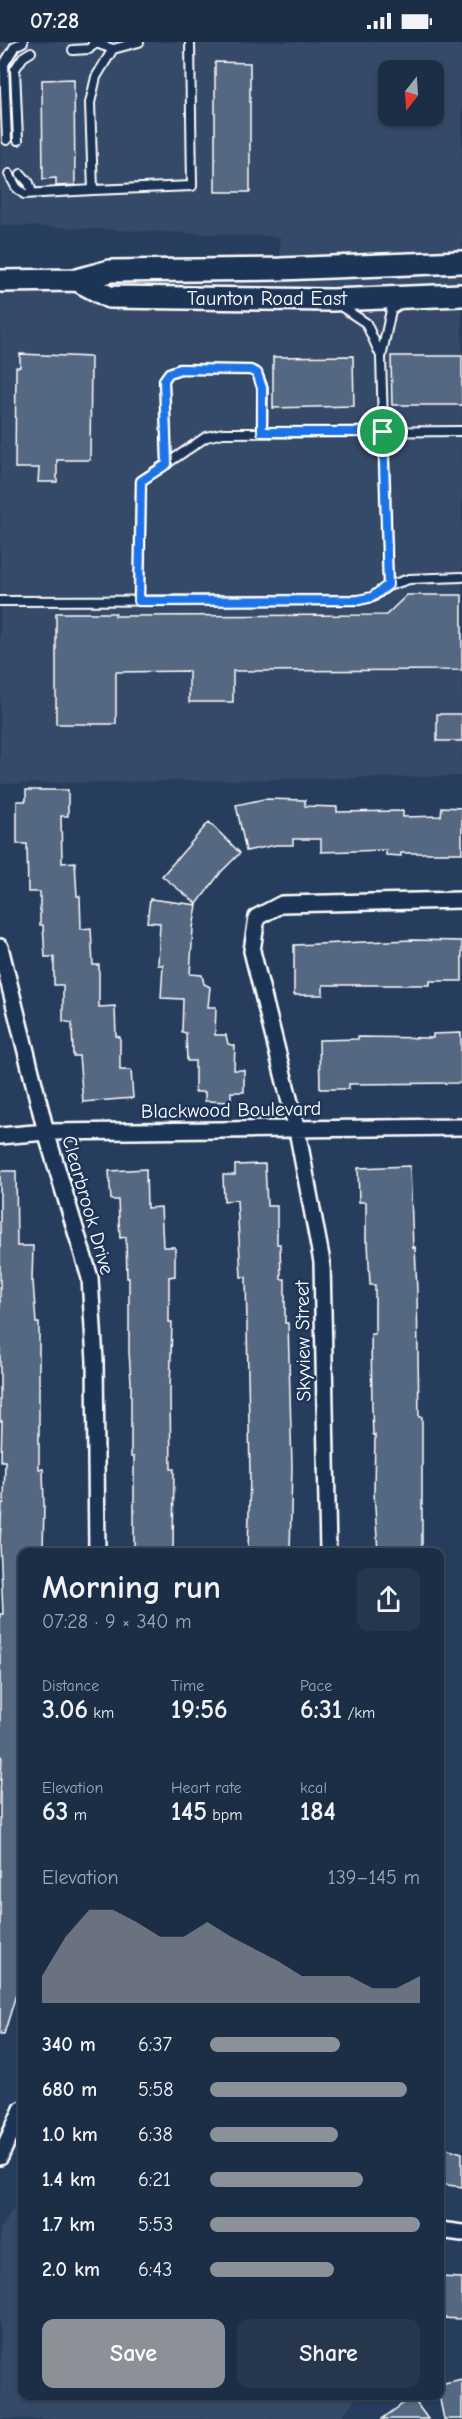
<!DOCTYPE html>
<html lang="en">
<head>
<meta charset="utf-8">
<style>
  body { margin:0; font-family:"Comic Neue",sans-serif; background:#25364d; color:#f1f3f6; height:100vh; display:flex; flex-direction:column; font-size:22px; white-space:nowrap }
  * { box-sizing:border-box; margin:0 }
  p { font-size:20px; color:#a0a8b3 }
  .icon { flex:none; width:33px; height:33px; fill:none; stroke:currentColor; stroke-width:2; stroke-linecap:round; stroke-linejoin:round }
  .map { position:relative; flex:1; overflow:hidden }
  .drawer { position:absolute; left:18px; top:1506px; width:426px; height:852px; display:flex; flex-direction:column; background:#1c2e46; border-radius:12px; box-shadow:0 2px 4px #0004,0 0 0 2px #3a4a5f }
  .drawer>* { flex:none }
  .needle { width:39px; rotate:197deg }
  .controls { position:absolute; left:378px; top:18px; display:grid; gap:12px }
  .controls a { display:grid; place-items:center; width:66px; height:66px; border-radius:12px; background:#1c2e46; box-shadow:0 2px 4px #0004,0 0 0 2px #3a4a5f; font-size:30px }
  .pin { position:absolute; display:grid; place-items:center; width:51px; height:51px; color:#fff; margin:-26px; border:3px solid #fff; border-radius:50%; box-shadow:0 2px 6px #0007 }
  .round { display:grid; place-items:center; flex:none; width:63px; height:63px; border-radius:12px; background:#25364d }
  .summary { display:flex; align-items:center; justify-content:space-between; height:102px; padding:0 24px }
  h1 { font-size:33px; font-weight:800; line-height:45px }
  .metrics { display:grid; grid-template-columns:repeat(3,1fr); gap:9px; height:102px; padding:6px 24px }
  .metrics div { display:grid; align-content:center }
  .metrics b { font-size:26px; font-weight:800 }
  .metrics small { font-size:16px; font-weight:400 }
  .metrics p { font-size:16px }
  .chart { height:168px; padding:12px 24px }
  .chart p { display:flex; justify-content:space-between }
  .chart svg { width:100%; height:108px; margin-top:6px; fill:#8c9099; opacity:.7 }
  .primary-button { display:flex; gap:12px; margin-top:auto; padding:12px 24px }
  .primary-button a { flex:1; height:69px; border-radius:12px; background:#8c9099; color:#fff; font-size:24px; font-weight:800; line-height:69px; text-align:center }
  .primary-button a+a { background:#25364d; color:#f1f3f6 }
  ul { padding:0 24px; list-style:none; font-size:20px }
  li { display:grid; grid-template-columns:96px 72px 1fr; align-items:center; height:45px }
  li i { height:15px; border-radius:8px; background:#8c9099 }
  .status { display:flex; justify-content:space-between; align-items:center; height:42px; padding:0 30px; background:#1c2e46; direction:ltr }
  .status svg { height:16px; fill:currentColor }
  .map>svg:first-child { display:block }
</style>
</head>
<body>
<div class="status"><b>07:28</b><svg viewBox="0 0 49 12"><path d="M0 12V9h3v3zM5 12V6h3v6zM10 12V3h3v9zM15 12V0h3v12zM26 1h20v11H26zM47 4h2v5h-2z"/></svg></div>
<div class="map">
<svg width="462" height="2377" viewBox="0 0 462 2377">
  <rect width="100%" height="100%" fill="#263d5e"/>
  <filter id="ink" filterUnits="userSpaceOnUse"><feTurbulence type="fractalNoise" baseFrequency=".0167" numOctaves="2"/><feDisplacementMap in="SourceGraphic" scale="12" xChannelSelector="R" yChannelSelector="G"/><feConvolveMatrix kernelMatrix="1 2 1 2 8 2 1 2 1" color-interpolation-filters="sRGB"/></filter>
  <g filter="url(#ink)">
    <path fill="#344a68" fill-rule="evenodd" d="M 0,0 L 462,0 L 462,734 L 0,742 L 0,239 L 280,226 L 280,195 L 0,183 ZM 388,28 L 434,28 L 434,74 L 388,74 Z
      M 22,2153 L 22,2354 L 358,2354 L 340,2377 L 0,2377 L 0,2186 Z"/>
    <path fill="#556781" stroke="#fff" stroke-width="1.5" d="M 215,20 L 250,21 L 250,150 L 215,150 Z
      M 74,37 L 75,143 L 56,144 L 56,136 L 43,137 L 42,38 Z
      M 20,312 L 91,315 L 90,418 L 57,418 L 57,440 L 38,440 L 39,426 L 15,426 L 16,325 L 20,325 Z
      M 353,314 L 354,364 L 273,366 L 273,315 Z
      M 391,314 L 462,314 L 462,363 L 392,363 Z
      M 407,553 L 462,553 L 462,628 L 233,629 L 233,660 L 189,660 L 189,629 L 116,630 L 116,682 L 56,682 L 56,571 L 116,571 L 115,574 L 386,573 Z
      M 437,672 L 462,672 L 462,699 L 437,699 Z
      M 26,748 L 68,748 L 68,774 L 61,774 L 62,821 L 75,820 L 77,854 L 80,854 L 81,887 L 91,886 L 93,923 L 99,923 L 99,965 L 115,964 L 116,994 L 120,995 L 120,1028 L 131,1028 L 133,1056 L 83,1060 L 79,1014 L 73,1014 L 72,981 L 63,979 L 63,943 L 54,943 L 54,915 L 45,915 L 43,883 L 40,883 L 40,850 L 28,850 L 27,802 L 17,802 L 17,759 L 26,759 Z
      M 264,757 L 305,758 L 305,764 L 337,765 L 337,770 L 403,769 L 403,775 L 441,774 L 442,765 L 462,766 L 462,811 L 401,811 L 401,814 L 386,813 L 386,808 L 321,810 L 321,797 L 293,797 L 293,803 L 276,803 L 246,809 L 236,763 Z
      M 209,780 L 240,811 L 221,830 L 197,862 L 162,834 Z
      M 150,857 L 197,863 L 193,886 L 190,932 L 202,933 L 204,942 L 210,945 L 208,965 L 216,965 L 215,993 L 226,993 L 228,1002 L 235,1004 L 234,1028 L 244,1028 L 244,1050 L 231,1050 L 231,1060 L 205,1059 L 205,1050 L 195,1050 L 195,1019 L 187,1019 L 186,991 L 182,990 L 183,957 L 161,956 L 163,923 L 158,923 L 160,881 L 147,880 Z
      M 412,898 L 462,899 L 462,939 L 430,939 L 430,943 L 323,943 L 323,953 L 294,953 L 294,903 Z
      M 461,991 L 461,1041 L 349,1042 L 349,1047 L 320,1047 L 319,998 L 358,997 L 358,995 L 433,996 L 433,992 Z
      M 265,1122 L 267,1164 L 277,1164 L 277,1202 L 280,1202 L 281,1237 L 285,1237 L 285,1281 L 288,1281 L 292,1425 L 290,1510 L 248,1510 L 250,1431 L 246,1235 L 241,1235 L 237,1158 L 224,1159 L 223,1133 L 235,1133 L 235,1123 Z
      M 410,1124 L 413,1206 L 415,1205 L 417,1249 L 419,1375 L 422,1375 L 422,1510 L 378,1510 L 374,1451 L 375,1393 L 373,1393 L 372,1368 L 371,1292 L 375,1292 L 375,1243 L 370,1243 L 368,1200 L 366,1200 L 366,1160 L 359,1160 L 358,1126 Z
      M 146,1127 L 147,1166 L 161,1165 L 163,1205 L 175,1205 L 175,1234 L 169,1235 L 169,1280 L 172,1280 L 170,1351 L 171,1427 L 174,1427 L 173,1510 L 134,1510 L 134,1415 L 131,1415 L 131,1340 L 129,1310 L 129,1236 L 127,1236 L 126,1195 L 120,1196 L 118,1158 L 111,1158 L 109,1129 Z
      M 0,1129 L 16,1129 L 17,1204 L 33,1204 L 32,1239 L 33,1239 L 36,1281 L 39,1281 L 39,1427 L 43,1427 L 44,1462 L 43,1510 L 22,1510 L 22,1904 L 19,1920 L 22,1921 L 22,1933 L 4,1992 L 0,1992 L 0,1754 L 2,1714 L 0,1714 L 0,1572 L 3,1572 L 0,1501 L 2,1461 L 4,1461 L 5,1419 L 1,1419 L 2,1379 L 0,1379 Z
      M 440,2104 L 462,2111 L 462,2145 L 440,2142 Z
      M 440,2235 L 462,2236 L 462,2277 L 440,2276 Z
      M 462,2337 L 462,2377 L 444,2377 L 440,2358 L 440,2342 Z
      M 412,2355 L 428,2377 L 382,2377 Z"/>
    <g fill="none" stroke-linecap="round" stroke-linejoin="round">
      <g stroke="#fff" stroke-width="12">
        <path id="lane" d="M 93,0 L 113,7
          M 139,0 L 113,7 L 96,35 L 90,61 L 93,148 L 192,144 L 190,0
          M 73,8 L 89,7 L 94,2
          M 7,98 L 4,22 L 15,4 L 23,0
          M 18,98 L 15,27 L 23,15 L 31,10
          M 9,132 L 16,145 L 24,152 L 93,148
          M 21,132 L 29,141 L 32,151
          M 402,261 L 391,268 L 381,316 L 388,544 L 409,537 L 462,535
          M 339,263 L 366,281 L 381,314
          M 167,422 L 164,338 L 169,331 L 180,327 L 251,328 L 257,331 L 263,346 L 262,390
          M 0,559 L 359,558 L 373,555 L 388,544
          M 139,559 L 141,439 L 206,395 L 223,391 L 462,389"/>
      </g>
      <g stroke="#fff" stroke-width="20">
        <path id="street" d="M 0,905 L 46,1090 L 90,1236 L 95,1319 L 97,1510
          M 0,1094 L 46,1090 L 462,1085
          M 328,1510 L 322,1220 L 297,1088 L 252,909 L 257,875 L 282,862 L 462,858
          M 0,2115 L 22,2067
          M 440,2188 L 462,2191"/>
      </g>
      <g stroke="#fff" stroke-width="26">
        <path id="secondary" d="M 77,238 L 109,255 L 331,258 L 462,253
          M 0,239 L 77,238 L 110,229 L 280,227 L 462,220"/>
      </g>
      <use href="#lane" stroke="#1d3557" stroke-width="8"/>
      <use href="#street" stroke="#1d3557" stroke-width="15"/>
      <use href="#secondary" stroke="#1d3557" stroke-width="21"/>
    </g>
  </g>
  <g fill="none" stroke-linecap="round" stroke-linejoin="round" filter="url(#ink)">
    <g stroke="#fff" stroke-width="12">
      <path id="route" d="M 180,327 L 250,328 L 257,331 L 262,346 L 262,390 L 383,390 L 388,543 L 372,555 L 359,558 L 139,559 L 141,439 L 167,422 L 164,338 L 169,331 Z"/>
    </g>
    <use href="#route" stroke="#1a73e8" stroke-width="8"/>
  </g>
  <g text-anchor="middle" dominant-baseline="central" stroke-width="5" stroke-linejoin="round" paint-order="stroke">
    <g font-size="20" fill="#fff" stroke="#1d3557">
      <text x="267" y="256">Taunton Road East</text>
      <text transform="translate(231 1068) rotate(-1)">Blackwood Boulevard</text>
      <text transform="translate(88 1163) rotate(74)">Clearbrook Drive</text>
      <text transform="translate(303 1299) rotate(-91)">Skyview Street</text>
    </g>
  </g>
</svg>
<div class="controls">
<a><svg class="needle" viewBox="-14 -14 28 28"><path d="M0-13l5 13h-10z" fill="#e53935"/><path d="M0 13l5-13h-10z" fill="#a0a8b3"/></svg></a>
</div>
<div class="pin" style="left:383px;top:390px;background:#1e9e55"><svg class="icon" aria-label="arrive" viewBox="0 0 24 24"><path d="M6 21V4h12l-3 4 3 4H6"/></svg></div>
<section class="drawer">
<div class="summary"><div><h1>Morning run</h1><p>07:28 · 9 × 340 m</p></div><a class="round"><svg class="icon" aria-label="share" viewBox="0 0 24 24"><path d="M12 15V3M7 8l5-5 5 5M5 13v7h14v-7"/></svg></a></div>
<div class="metrics">
<div><p>Distance</p><b>3.06<small> km</small></b></div>
<div><p>Time</p><b>19:56</b></div>
<div><p>Pace</p><b>6:31<small> /km</small></b></div>
</div>
<div class="metrics">
<div><p>Elevation</p><b>63<small> m</small></b></div>
<div><p>Heart rate</p><b>145<small> bpm</small></b></div>
<div><p>kcal</p><b>184</b></div>
</div>
<div class="chart"><p><span>Elevation</span>139–145 m</p>
<svg viewBox="0 0 160 44" preserveAspectRatio="none"><path d="M0 44V33L10 17L20 6L30 6L40 11L50 17L60 17L70 11L80 17L90 22L100 27L110 33L120 33L130 33L140 38L150 38L160 33V44z"/></svg>
</div>
<ul>
<li><b>340 m</b>6:37<i style="width:62%"></i></li>
<li><b>680 m</b>5:58<i style="width:94%"></i></li>
<li><b>1.0 km</b>6:38<i style="width:61%"></i></li>
<li><b>1.4 km</b>6:21<i style="width:73%"></i></li>
<li><b>1.7 km</b>5:53<i style="width:100%"></i></li>
<li><b>2.0 km</b>6:43<i style="width:59%"></i></li>
</ul>
<div class="primary-button"><a>Save</a><a>Share</a></div>
</section>
</div>
</body>
</html>
